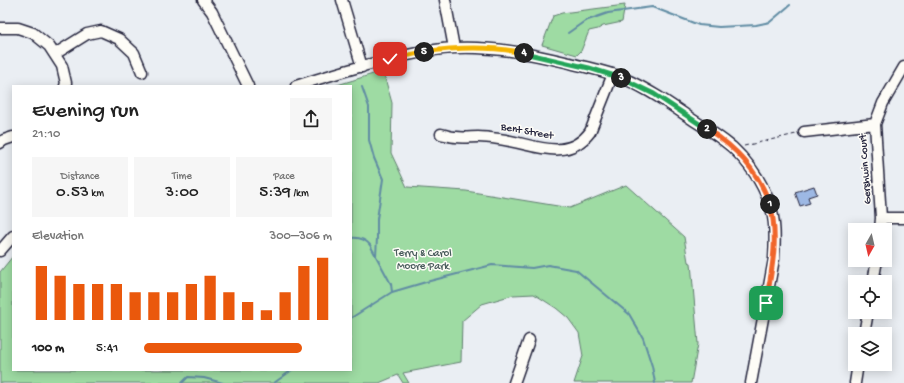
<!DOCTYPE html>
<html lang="en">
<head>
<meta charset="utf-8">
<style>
  body { margin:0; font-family:"Gochi Hand",sans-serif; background:#f6f6f6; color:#222; height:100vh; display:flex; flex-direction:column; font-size:15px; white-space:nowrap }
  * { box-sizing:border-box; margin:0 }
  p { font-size:13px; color:#767676 }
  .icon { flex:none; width:22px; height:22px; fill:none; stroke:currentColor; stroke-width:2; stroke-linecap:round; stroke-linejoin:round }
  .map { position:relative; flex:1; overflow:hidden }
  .sheet { position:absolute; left:12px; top:85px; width:340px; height:286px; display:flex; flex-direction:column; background:#fff; border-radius:0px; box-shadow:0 2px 10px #0003 }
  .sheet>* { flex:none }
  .needle { width:26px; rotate:188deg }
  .buttons { position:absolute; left:848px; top:223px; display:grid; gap:8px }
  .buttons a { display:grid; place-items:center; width:44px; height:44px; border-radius:0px; background:#fff; box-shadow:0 2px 10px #0003; font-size:20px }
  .pin { position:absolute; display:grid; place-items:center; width:34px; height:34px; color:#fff; margin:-17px; border-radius:8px; box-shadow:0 2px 6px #0006 }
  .km { position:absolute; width:20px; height:20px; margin:-10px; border-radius:50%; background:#222; color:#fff; font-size:11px; line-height:20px; text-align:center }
  .round { display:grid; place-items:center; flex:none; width:42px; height:42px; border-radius:0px; background:#f6f6f6 }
  .overview { display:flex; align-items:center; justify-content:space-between; height:68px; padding:0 20px }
  h1 { font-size:22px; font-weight:600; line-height:30px }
  .figures { display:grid; grid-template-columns:repeat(3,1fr); gap:6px; height:68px; padding:4px 20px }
  .figures div { display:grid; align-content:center; border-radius:0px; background:#f6f6f6; text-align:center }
  .figures b { font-size:17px; font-weight:600 }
  .figures small { font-size:11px; font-weight:400 }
  .figures p { font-size:11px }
  .chart { height:112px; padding:8px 20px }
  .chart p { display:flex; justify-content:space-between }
  .chart svg { width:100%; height:72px; margin-top:4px; stroke:#ea580c; stroke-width:6 }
  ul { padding:0 20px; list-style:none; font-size:13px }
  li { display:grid; grid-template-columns:64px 48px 1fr; align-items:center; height:30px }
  li i { height:10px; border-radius:5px; background:#ea580c }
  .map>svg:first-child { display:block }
</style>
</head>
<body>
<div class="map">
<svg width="904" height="383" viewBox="0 0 904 383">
  <rect width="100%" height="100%" fill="#eaeef3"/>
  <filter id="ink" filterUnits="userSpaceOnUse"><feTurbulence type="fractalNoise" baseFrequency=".025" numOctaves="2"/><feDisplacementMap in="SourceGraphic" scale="8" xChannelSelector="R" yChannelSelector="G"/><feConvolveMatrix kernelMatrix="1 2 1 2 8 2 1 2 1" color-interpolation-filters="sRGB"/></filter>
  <g filter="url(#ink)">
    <path fill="#9edba3" stroke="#607e6f" d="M 625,5 L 622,22 L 603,26 L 598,29 L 589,31 L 581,51 L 577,55 L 542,45 L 553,16 L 562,13 Z
      M 383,71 L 392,103 L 391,153 L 407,187 L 466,191 L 570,208 L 626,185 L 684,237 L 688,262 L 691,263 L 698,344 L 691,383 L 574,383 L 583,356 L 579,333 L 568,318 L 556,308 L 534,294 L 513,295 L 482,304 L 462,321 L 461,362 L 403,373 L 409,383 L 403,383 L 398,375 L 379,383 L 0,383 L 0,272 L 13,256 L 13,370 L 351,370 L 351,86 L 334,86 Z"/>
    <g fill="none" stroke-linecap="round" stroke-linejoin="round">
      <path stroke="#608ca3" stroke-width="2" d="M 568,33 L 585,21 L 608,13 L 652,7 L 699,25 L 719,27 L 756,25 L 770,22 L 790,5
        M 362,87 L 369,107 L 369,140 L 374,158 L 383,179 L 377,219 L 377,238 L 376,256
        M 351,238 C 359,237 365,239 370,245 L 391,284 L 392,292
        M 351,318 L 392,292 L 426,282 L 492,265 L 532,268 L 548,265 L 576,270 L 629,314 L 643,338 L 652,366 L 655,383
        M 182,383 L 188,377 L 204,378 L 223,383
        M 274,383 L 292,370"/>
    </g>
    <path fill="#9db8e4" stroke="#22223b" d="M 814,186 L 817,194 L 808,197 L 810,203 L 800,206 L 795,192 Z"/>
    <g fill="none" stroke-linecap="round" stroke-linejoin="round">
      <g stroke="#22223b" stroke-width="13">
        <path id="minor" d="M 203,0 L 212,12 L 248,86
          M 342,0 L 362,67
          M 445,0 L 454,48
          M 0,28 L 18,28 L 33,33 L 49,46 L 62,66 L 66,83 L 65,86
          M 55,54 L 87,34 L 101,31 L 119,39 L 134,53 L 142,72
          M 296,86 C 317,79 338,73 359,67 C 390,59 422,50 454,48 C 494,46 532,54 570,63 C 588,68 606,71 623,78 C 648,89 670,104 693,120 C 706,128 720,137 732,147 C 748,162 762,182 769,202 C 776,220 775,240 774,259 L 751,383
          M 804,132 L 875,124
          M 441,134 C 446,135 451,137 456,137 C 463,138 471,137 478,137 C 485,137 492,138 499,139 C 531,143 566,164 590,132 L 613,74
          M 0,143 L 4,140 L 13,137
          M 881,218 L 904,218
          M 880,230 L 881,218 L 875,124 L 883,103 L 904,67
          M 0,251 L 13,236
          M 873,282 L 877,260
          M 864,334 L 868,312
          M 514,383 L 529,340
          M 855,383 L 858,364"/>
      </g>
      <path stroke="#22223b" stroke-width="1" stroke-dasharray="4 3" stroke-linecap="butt" d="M 744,146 L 796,134"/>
      <use href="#minor" stroke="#fdfcf7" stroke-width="10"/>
    </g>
  </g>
  <g fill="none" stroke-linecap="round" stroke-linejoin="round" filter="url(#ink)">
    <g stroke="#fff" stroke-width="8">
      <path id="split-1" d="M 766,303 C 772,269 779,238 770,204"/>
    </g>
    <g stroke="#fff" stroke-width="8">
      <path id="split-2" d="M 707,129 C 737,148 757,170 770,204"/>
    </g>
    <g stroke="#fff" stroke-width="8">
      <path id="split-3" d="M 621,78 L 654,94 L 707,129"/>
    </g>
    <g stroke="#fff" stroke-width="8">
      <path id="split-4" d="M 524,53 L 589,68 L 621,78"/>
    </g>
    <g stroke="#fff" stroke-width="8">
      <path id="split-5" d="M 424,52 C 457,47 491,46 524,53"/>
    </g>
    <g stroke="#fff" stroke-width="8">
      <path id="split-6" d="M 390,59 L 424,52"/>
    </g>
    <use href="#split-1" stroke="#f0652b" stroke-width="5"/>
    <use href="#split-2" stroke="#f0652b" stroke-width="5"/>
    <use href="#split-3" stroke="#22a559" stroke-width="5"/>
    <use href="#split-4" stroke="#22a559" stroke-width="5"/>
    <use href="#split-5" stroke="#f5b400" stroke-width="5"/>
    <use href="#split-6" stroke="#f5b400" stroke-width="5"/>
  </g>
  <g text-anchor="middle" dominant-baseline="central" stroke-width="3" stroke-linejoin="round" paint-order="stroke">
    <g font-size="11" fill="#22223b" stroke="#fdfcf7">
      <text transform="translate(527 132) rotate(10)">Bent Street</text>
      <text transform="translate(866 169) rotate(-94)">Gershwin Court</text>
    </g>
    <g font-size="11" fill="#475a5a" stroke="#fdfcf7">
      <text x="423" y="254">Terry &amp; Carol<tspan x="423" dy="13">Moore Park</tspan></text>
    </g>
  </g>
</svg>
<div class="buttons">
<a><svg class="needle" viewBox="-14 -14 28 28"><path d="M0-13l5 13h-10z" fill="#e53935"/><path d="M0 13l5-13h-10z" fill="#767676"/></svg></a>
<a><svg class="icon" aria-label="locate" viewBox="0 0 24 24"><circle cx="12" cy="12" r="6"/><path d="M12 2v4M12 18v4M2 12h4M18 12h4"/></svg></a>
<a><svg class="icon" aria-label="layers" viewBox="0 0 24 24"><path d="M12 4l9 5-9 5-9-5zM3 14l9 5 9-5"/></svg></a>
</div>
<div class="pin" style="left:766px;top:303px;background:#1e9e55"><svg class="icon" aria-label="arrive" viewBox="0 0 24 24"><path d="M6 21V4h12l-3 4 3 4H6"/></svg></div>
<div class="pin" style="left:390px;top:59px;background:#d93025"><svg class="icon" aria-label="check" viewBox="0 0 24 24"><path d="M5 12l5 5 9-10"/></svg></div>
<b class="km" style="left:770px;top:204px">1</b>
<b class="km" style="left:707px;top:129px">2</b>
<b class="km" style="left:621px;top:78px">3</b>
<b class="km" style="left:524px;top:53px">4</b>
<b class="km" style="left:424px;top:52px">5</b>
<section class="sheet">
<div class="overview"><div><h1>Evening run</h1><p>21:10</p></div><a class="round"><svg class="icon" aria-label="share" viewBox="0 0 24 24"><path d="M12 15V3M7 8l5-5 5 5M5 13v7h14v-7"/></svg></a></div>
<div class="figures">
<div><p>Distance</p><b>0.53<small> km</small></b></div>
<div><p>Time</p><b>3:00</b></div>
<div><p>Pace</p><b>5:39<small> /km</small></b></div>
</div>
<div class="chart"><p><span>Elevation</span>300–306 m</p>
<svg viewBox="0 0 160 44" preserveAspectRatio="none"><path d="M5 44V11M15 44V17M25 44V22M35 44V22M45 44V22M55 44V27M65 44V27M75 44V27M85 44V22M95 44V17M105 44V27M115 44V33M125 44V38M135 44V27M145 44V11M155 44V6"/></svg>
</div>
<ul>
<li><b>100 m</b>5:41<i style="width:84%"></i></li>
</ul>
</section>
</div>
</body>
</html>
